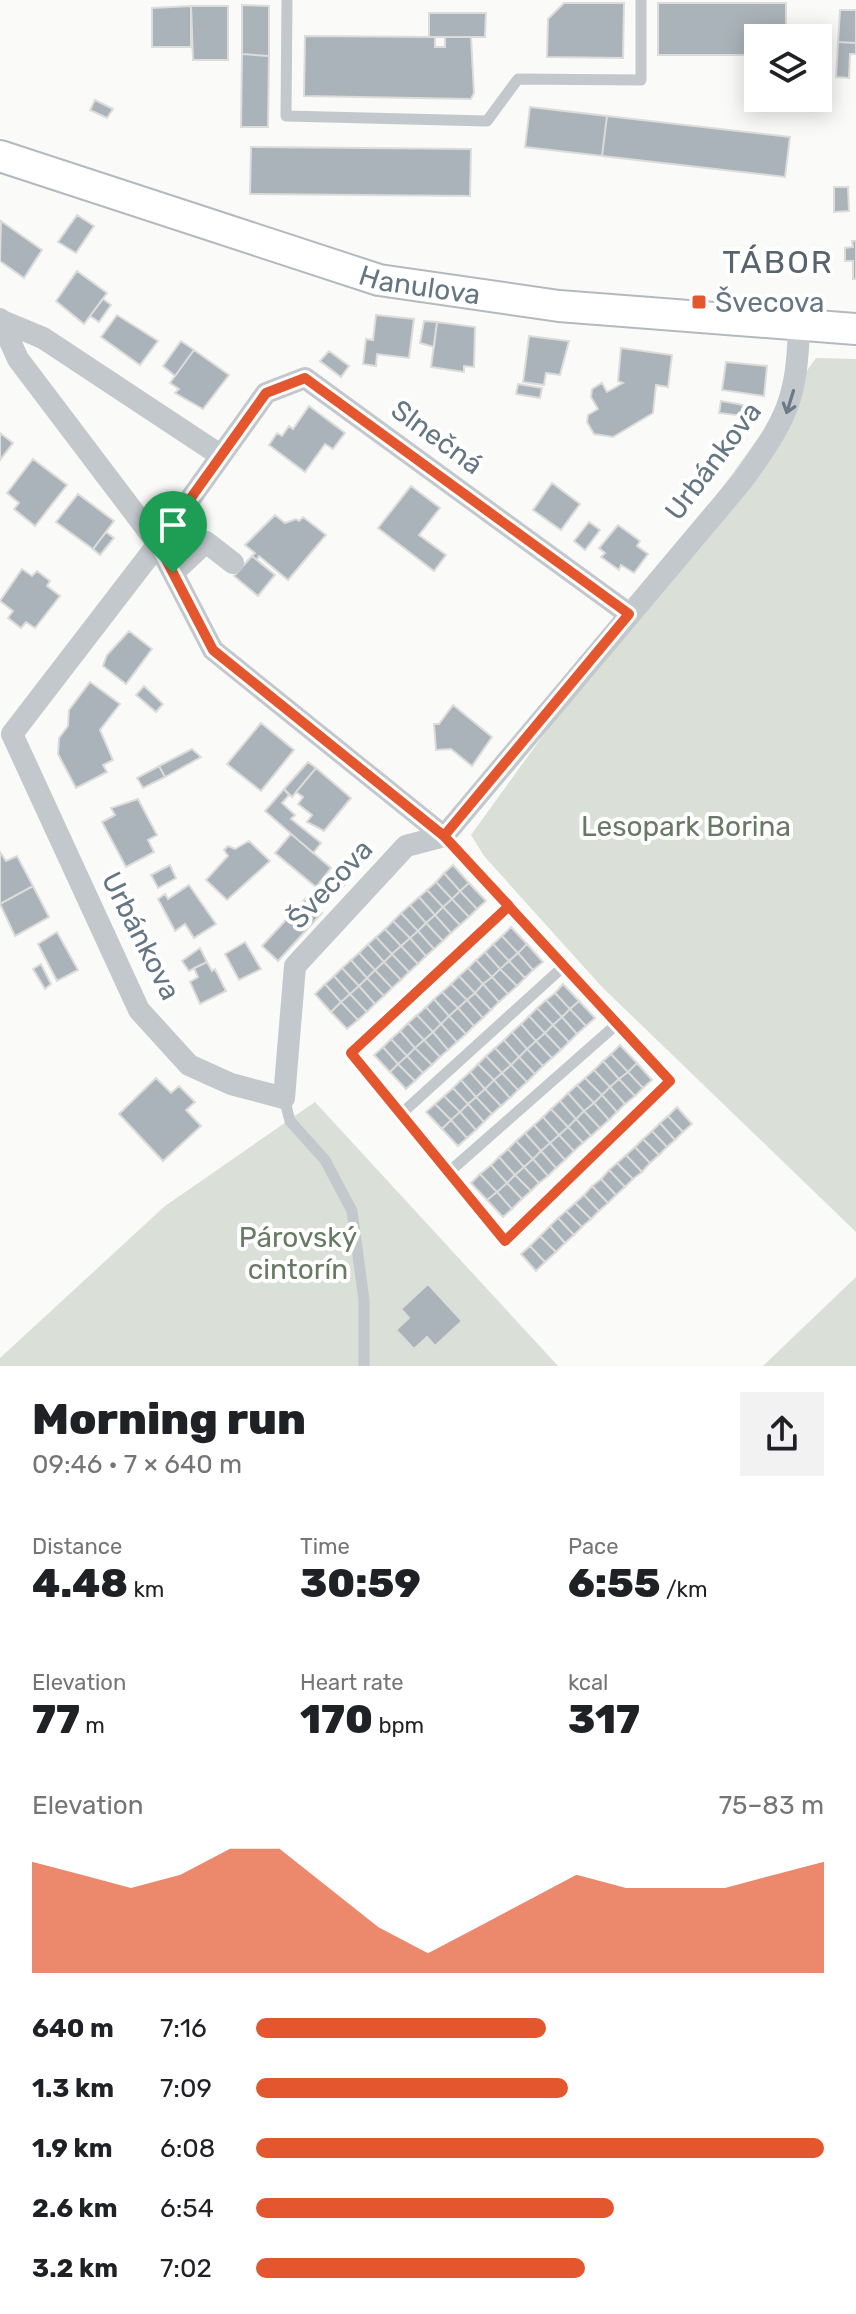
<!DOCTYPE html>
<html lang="en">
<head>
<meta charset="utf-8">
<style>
  body { margin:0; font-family:Rubik,sans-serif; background:#f2f2f2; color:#202124; height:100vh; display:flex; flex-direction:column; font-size:30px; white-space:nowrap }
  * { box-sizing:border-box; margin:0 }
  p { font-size:26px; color:#757577 }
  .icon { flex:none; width:44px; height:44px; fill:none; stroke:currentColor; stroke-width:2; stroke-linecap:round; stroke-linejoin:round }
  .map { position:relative; height:1366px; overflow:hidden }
  .sheet { display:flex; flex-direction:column; background:#fff; flex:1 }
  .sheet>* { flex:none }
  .controls { position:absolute; left:744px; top:24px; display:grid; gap:16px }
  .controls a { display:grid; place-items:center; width:88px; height:88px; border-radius:0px; background:#fff; box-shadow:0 4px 20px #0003; font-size:40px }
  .pin { position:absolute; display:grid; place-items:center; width:68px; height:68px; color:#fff; margin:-82px -34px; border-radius:50% 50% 50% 0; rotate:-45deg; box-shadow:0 0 8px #0007 }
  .pin .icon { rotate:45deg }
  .round { display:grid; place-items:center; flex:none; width:84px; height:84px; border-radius:0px; background:#f2f2f2 }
  .summary { display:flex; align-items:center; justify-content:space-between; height:136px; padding:0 32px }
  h1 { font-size:44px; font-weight:800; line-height:60px }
  .metrics { display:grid; grid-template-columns:repeat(3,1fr); gap:12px; height:136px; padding:8px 32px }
  .metrics div { display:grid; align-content:center }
  .metrics b { font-size:40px; font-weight:800 }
  .metrics small { font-size:22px; font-weight:400 }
  .metrics p { font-size:22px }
  .chart { height:224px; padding:16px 32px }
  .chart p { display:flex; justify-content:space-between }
  .chart svg { width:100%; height:144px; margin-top:8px; fill:#e4572e; opacity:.7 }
  ul { padding:0 32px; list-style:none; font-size:26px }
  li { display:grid; grid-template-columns:128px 96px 1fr; align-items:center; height:60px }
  li i { height:20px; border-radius:10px; background:#e4572e }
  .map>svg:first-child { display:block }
</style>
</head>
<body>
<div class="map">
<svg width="856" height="1366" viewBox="0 0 856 1366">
  <rect width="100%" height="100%" fill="#fafaf8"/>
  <path fill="#dadfd7" d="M 816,358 L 856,359 L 856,1232 L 602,987 L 484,856 L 471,835 Z
    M 315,1102 L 558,1366 L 0,1366 L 0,1358 L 165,1206 Z
    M 856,1277 L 856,1366 L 763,1366 Z"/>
  <path fill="#aab3b9" stroke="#dcdcda" stroke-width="2" d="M 564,3 L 624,3 L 623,58 L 547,57 L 548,19 Z
    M 658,3 L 786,3 L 786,38 L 758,38 L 758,55 L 658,55 Z
    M 242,5 L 269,6 L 269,56 L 242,54 Z
    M 191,6 L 191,47 L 152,47 L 152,8 Z
    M 191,6 L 228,6 L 228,60 L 193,60 Z
    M 840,10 L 856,10 L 856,43 L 838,42 Z
    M 429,13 L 486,13 L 485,37 L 429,37 Z
    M 305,36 L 435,37 L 435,47 L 445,47 L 445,37 L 471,37 L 474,93 L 471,99 L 304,96 Z
    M 838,42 L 856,43 L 856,54 L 850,54 L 849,78 L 836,77 Z
    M 242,54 L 269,56 L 268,127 L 241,127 Z
    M 95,100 L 113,109 L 107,118 L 90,110 Z
    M 530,107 L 607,116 L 602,156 L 525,147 Z
    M 607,116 L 790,137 L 785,177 L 602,156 Z
    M 251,147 L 471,149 L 470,196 L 250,194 Z
    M 834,187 L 848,187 L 849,211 L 834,212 Z
    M 77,215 L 94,226 L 76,253 L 58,242 Z
    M 1,221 L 42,250 L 24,278 L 0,261 Z
    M 852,241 L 856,241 L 856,279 L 853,279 L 853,261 L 845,261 L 845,248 L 853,247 Z
    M 77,271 L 107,293 L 84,324 L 56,301 Z
    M 103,299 L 111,305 L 99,322 L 90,316 Z
    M 117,315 L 158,341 L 140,365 L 101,337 Z
    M 376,315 L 414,319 L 409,358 L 377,354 L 376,366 L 363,364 L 366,339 L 373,340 Z
    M 424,321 L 437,322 L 434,347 L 420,343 Z
    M 437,322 L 475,327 L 474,367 L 464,366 L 464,372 L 431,367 Z
    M 529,336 L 569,341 L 560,375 L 546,373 L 544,385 L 523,382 Z
    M 181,341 L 194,350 L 175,376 L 163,366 Z
    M 621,348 L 672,355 L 668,387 L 656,385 L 653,413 L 613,437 L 594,434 L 587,422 L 588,415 L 598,409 L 591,397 L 592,389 L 602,383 L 607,392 L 623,383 L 618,381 Z
    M 194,350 L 229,375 L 203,409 L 175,393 L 179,389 L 170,383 Z
    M 329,351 L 349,366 L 341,377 L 320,361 Z
    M 726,362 L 767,366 L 764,396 L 722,390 Z
    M 518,384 L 542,388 L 540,398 L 516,394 Z
    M 721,401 L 744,405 L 743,416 L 719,413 Z
    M 309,406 L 345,433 L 333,449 L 325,444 L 305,472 L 269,445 L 277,433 L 282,436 L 289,426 L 293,429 Z
    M 0,433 L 13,443 L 0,460 Z
    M 33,459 L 67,485 L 35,526 L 14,509 L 19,503 L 7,493 Z
    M 552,483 L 580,504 L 561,530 L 533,510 Z
    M 411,486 L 440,508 L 419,535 L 446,555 L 434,571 L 378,528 Z
    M 78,494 L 114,521 L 93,549 L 56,522 Z
    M 275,515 L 285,523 L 296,519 L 299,521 L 303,517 L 326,535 L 288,580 L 259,556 L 257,560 L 252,556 L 255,553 L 245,545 Z
    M 589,522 L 600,530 L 585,550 L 574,541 Z
    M 618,525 L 640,541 L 637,546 L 648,554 L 634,573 L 621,565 L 619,570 L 601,557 L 605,553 L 599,548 Z
    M 106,532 L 114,538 L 100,555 L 93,549 Z
    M 252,556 L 275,575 L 258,596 L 234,576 Z
    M 22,569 L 32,576 L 37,571 L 50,581 L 47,586 L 60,596 L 35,628 L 26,622 L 21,628 L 8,618 L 13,611 L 0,601 Z
    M 129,631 L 152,649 L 126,684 L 103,666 L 107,655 Z
    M 90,682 L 120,704 L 100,730 L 113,760 L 103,765 L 107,772 L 76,788 L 58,754 L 59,738 L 68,726 L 69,710 Z
    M 144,686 L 163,704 L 156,712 L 136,695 Z
    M 453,705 L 492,737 L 472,766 L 451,749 L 436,750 L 434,724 L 439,724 Z
    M 261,723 L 294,750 L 261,791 L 227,764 Z
    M 192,749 L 201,757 L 165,777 L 159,766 Z
    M 308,762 L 316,768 L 292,797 L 284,789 Z
    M 159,766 L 165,777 L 143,788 L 137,778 Z
    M 316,768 L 351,798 L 324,831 L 307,822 L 312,815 L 298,804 L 303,797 L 296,792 Z
    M 284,789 L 289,795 L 282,803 L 295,815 L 291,819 L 321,843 L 313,853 L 265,811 Z
    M 138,799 L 157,835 L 148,840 L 154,852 L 126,867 L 102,822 L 115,815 L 111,808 Z
    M 291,834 L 331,868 L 316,887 L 275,853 Z
    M 249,841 L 270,861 L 227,900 L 206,880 L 228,856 L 224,850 L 228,846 L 235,849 Z
    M 0,852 L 6,861 L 17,856 L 33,886 L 0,904 Z
    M 170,865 L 176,878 L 158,888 L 151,875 Z
    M 453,865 L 469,883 L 460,891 L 444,873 Z
    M 338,873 L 348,881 L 337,894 L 329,884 Z
    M 444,873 L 460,891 L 452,899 L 436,882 Z
    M 436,882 L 452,899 L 443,907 L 427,890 Z
    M 469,883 L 486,901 L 477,909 L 460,891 Z
    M 189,885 L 216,924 L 194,938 L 185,924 L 175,931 L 158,899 L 165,894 L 168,899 Z
    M 33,886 L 49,917 L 15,936 L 0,904 Z
    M 427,890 L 443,907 L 435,915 L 419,897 Z
    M 460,891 L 477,909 L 469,917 L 452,899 Z
    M 419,897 L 435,915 L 426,923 L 410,905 Z
    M 306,898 L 322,913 L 278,961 L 262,946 Z
    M 452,899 L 469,917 L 460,925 L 443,907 Z
    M 410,905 L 426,923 L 418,931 L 401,913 Z
    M 443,907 L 460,925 L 451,933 L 435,915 Z
    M 401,913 L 418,931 L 410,938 L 393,921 Z
    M 435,915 L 451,933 L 443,941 L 426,923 Z
    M 393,921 L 410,938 L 401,946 L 385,929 Z
    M 426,923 L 443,941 L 434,949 L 418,931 Z
    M 511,927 L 527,944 L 518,953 L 502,936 Z
    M 385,929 L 401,946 L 392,954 L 376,937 Z
    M 418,931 L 434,949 L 426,956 L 410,938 Z
    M 57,932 L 78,970 L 57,981 L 38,944 Z
    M 502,936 L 518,953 L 509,961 L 493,944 Z
    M 376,937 L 392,954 L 384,962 L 368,944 Z
    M 410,938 L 426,956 L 418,964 L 401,946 Z
    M 245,942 L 261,969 L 239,980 L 225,954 Z
    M 368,944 L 384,962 L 375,970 L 359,953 Z
    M 493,944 L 509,961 L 500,969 L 485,952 Z
    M 527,944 L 543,962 L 533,970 L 518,953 Z
    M 401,946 L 418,964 L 409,972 L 392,954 Z
    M 200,948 L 207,962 L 189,971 L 182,961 Z
    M 485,952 L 500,969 L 492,977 L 476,960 Z
    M 359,953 L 375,970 L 367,978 L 351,960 Z
    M 518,953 L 533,970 L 525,978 L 509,961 Z
    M 392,954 L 409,972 L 401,980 L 384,962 Z
    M 351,960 L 367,978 L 359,986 L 342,968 Z
    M 476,960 L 492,977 L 483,984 L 468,968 Z
    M 509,961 L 525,978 L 517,986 L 500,969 Z
    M 207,962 L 212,971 L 215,969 L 226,991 L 200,1004 L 190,982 L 198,977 L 194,968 Z
    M 384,962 L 401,980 L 392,988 L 375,970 Z
    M 41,964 L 51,984 L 45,989 L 33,969 Z
    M 342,968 L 359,986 L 350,994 L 334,976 Z
    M 468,968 L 483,984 L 475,993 L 459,976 Z
    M 500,969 L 517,986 L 508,994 L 492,977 Z
    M 375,970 L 392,988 L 384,996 L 367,978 Z
    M 334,976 L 350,994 L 341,1002 L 325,984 Z
    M 459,976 L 475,993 L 467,1000 L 451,984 Z
    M 492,977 L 508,994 L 499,1002 L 483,984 Z
    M 367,978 L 384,996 L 375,1004 L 359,986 Z
    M 325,984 L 341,1002 L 331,1012 L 315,994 Z
    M 451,984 L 467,1000 L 458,1008 L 442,992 Z
    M 483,984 L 499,1002 L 491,1010 L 475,993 Z
    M 563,984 L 579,1001 L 570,1009 L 555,993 Z
    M 359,986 L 375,1004 L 367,1012 L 350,994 Z
    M 442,992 L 458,1008 L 449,1016 L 434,999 Z
    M 475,993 L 491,1010 L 483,1018 L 467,1000 Z
    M 555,993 L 570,1009 L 562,1017 L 546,1000 Z
    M 350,994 L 367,1012 L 358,1020 L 341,1002 Z
    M 434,999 L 449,1016 L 441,1024 L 426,1007 Z
    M 467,1000 L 483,1018 L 474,1026 L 458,1008 Z
    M 546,1000 L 562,1017 L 553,1025 L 537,1008 Z
    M 579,1001 L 595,1018 L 586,1026 L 570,1009 Z
    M 341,1002 L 358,1020 L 347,1029 L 331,1012 Z
    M 426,1007 L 441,1024 L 433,1032 L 417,1015 Z
    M 458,1008 L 474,1026 L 466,1034 L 449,1016 Z
    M 537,1008 L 553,1025 L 545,1033 L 529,1016 Z
    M 570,1009 L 586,1026 L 577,1034 L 562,1017 Z
    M 417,1015 L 433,1032 L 424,1040 L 408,1023 Z
    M 449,1016 L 466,1034 L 457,1042 L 441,1024 Z
    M 529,1016 L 545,1033 L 536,1041 L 521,1024 Z
    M 562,1017 L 577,1034 L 569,1042 L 553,1025 Z
    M 408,1023 L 424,1040 L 415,1048 L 400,1031 Z
    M 441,1024 L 457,1042 L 448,1050 L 433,1032 Z
    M 521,1024 L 536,1041 L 527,1049 L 512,1032 Z
    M 553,1025 L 569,1042 L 561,1050 L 545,1033 Z
    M 400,1031 L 415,1048 L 407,1056 L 391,1039 Z
    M 433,1032 L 448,1050 L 440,1057 L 424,1040 Z
    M 512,1032 L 527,1049 L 519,1057 L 504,1040 Z
    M 545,1033 L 561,1050 L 552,1058 L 536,1041 Z
    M 391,1039 L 407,1056 L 398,1064 L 383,1047 Z
    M 424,1040 L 440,1057 L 432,1065 L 415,1048 Z
    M 504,1040 L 519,1057 L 511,1065 L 495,1048 Z
    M 536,1041 L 552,1058 L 543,1066 L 527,1049 Z
    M 620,1045 L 637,1063 L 628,1072 L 611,1054 Z
    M 383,1047 L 398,1064 L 390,1072 L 374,1055 Z
    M 415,1048 L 432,1065 L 423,1073 L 407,1056 Z
    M 495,1048 L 511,1065 L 502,1073 L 486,1056 Z
    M 527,1049 L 543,1066 L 535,1074 L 519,1057 Z
    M 611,1054 L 628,1072 L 619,1079 L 603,1061 Z
    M 407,1056 L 423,1073 L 415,1081 L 398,1064 Z
    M 486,1056 L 502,1073 L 494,1080 L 478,1064 Z
    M 519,1057 L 535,1074 L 527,1082 L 511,1065 Z
    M 603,1061 L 619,1079 L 610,1087 L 594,1070 Z
    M 637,1063 L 652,1080 L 643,1088 L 628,1072 Z
    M 398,1064 L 415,1081 L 406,1089 L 390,1072 Z
    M 478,1064 L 494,1080 L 485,1089 L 470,1072 Z
    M 511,1065 L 527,1082 L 518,1090 L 502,1073 Z
    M 594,1070 L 610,1087 L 602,1095 L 585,1078 Z
    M 470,1072 L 485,1089 L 476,1097 L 461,1080 Z
    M 628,1072 L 643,1088 L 635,1096 L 619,1079 Z
    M 502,1073 L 518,1090 L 510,1098 L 494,1080 Z
    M 156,1078 L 171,1093 L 179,1086 L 195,1102 L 186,1110 L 201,1126 L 163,1161 L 119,1114 Z
    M 585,1078 L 602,1095 L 594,1103 L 577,1085 Z
    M 619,1079 L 635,1096 L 625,1104 L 610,1087 Z
    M 461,1080 L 476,1097 L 468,1104 L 453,1088 Z
    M 494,1080 L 510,1098 L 501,1106 L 485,1089 Z
    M 577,1085 L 594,1103 L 584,1111 L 568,1093 Z
    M 610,1087 L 625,1104 L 617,1112 L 602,1095 Z
    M 453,1088 L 468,1104 L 460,1112 L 444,1096 Z
    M 485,1089 L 501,1106 L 492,1114 L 476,1097 Z
    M 568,1093 L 584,1111 L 576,1119 L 560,1101 Z
    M 602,1095 L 617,1112 L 609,1120 L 594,1103 Z
    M 444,1096 L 460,1112 L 451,1120 L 435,1104 Z
    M 476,1097 L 492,1114 L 484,1122 L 468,1104 Z
    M 560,1101 L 576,1119 L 568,1127 L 551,1109 Z
    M 594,1103 L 609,1120 L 600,1128 L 584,1111 Z
    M 435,1104 L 451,1120 L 442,1129 L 426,1112 Z
    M 468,1104 L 484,1122 L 476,1130 L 460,1112 Z
    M 677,1107 L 692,1124 L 683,1132 L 668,1116 Z
    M 551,1109 L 568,1127 L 559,1135 L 543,1117 Z
    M 584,1111 L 600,1128 L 591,1136 L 576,1119 Z
    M 460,1112 L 476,1130 L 467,1138 L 451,1120 Z
    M 668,1116 L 683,1132 L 675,1140 L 660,1123 Z
    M 543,1117 L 559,1135 L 550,1143 L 534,1125 Z
    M 576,1119 L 591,1136 L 583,1143 L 568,1127 Z
    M 451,1120 L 467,1138 L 458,1146 L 442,1129 Z
    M 660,1123 L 675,1140 L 667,1147 L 652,1131 Z
    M 534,1125 L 550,1143 L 541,1151 L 525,1133 Z
    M 568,1127 L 583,1143 L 574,1151 L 559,1135 Z
    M 652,1131 L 667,1147 L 659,1155 L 643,1139 Z
    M 525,1133 L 541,1151 L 533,1159 L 516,1141 Z
    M 559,1135 L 574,1151 L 565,1160 L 550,1143 Z
    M 643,1139 L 659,1155 L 650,1163 L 635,1147 Z
    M 516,1141 L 533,1159 L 524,1167 L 508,1149 Z
    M 550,1143 L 565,1160 L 556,1168 L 541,1151 Z
    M 635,1147 L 650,1163 L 642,1172 L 626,1155 Z
    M 508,1149 L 524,1167 L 515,1175 L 499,1157 Z
    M 541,1151 L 556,1168 L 548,1176 L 533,1159 Z
    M 626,1155 L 642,1172 L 633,1179 L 617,1163 Z
    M 499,1157 L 515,1175 L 507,1183 L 491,1165 Z
    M 533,1159 L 548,1176 L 539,1183 L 524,1167 Z
    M 617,1163 L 633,1179 L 625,1187 L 609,1170 Z
    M 491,1165 L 507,1183 L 497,1192 L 480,1174 Z
    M 524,1167 L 539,1183 L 531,1191 L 515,1175 Z
    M 609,1170 L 625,1187 L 616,1195 L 601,1179 Z
    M 480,1174 L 497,1192 L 487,1200 L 471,1183 Z
    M 515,1175 L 531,1191 L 522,1199 L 507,1183 Z
    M 601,1179 L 616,1195 L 608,1203 L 592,1186 Z
    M 507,1183 L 522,1199 L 512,1209 L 497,1192 Z
    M 592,1186 L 608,1203 L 599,1211 L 584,1195 Z
    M 497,1192 L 512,1209 L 503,1217 L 487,1200 Z
    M 584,1195 L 599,1211 L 591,1219 L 575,1203 Z
    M 575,1203 L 591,1219 L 582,1227 L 566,1211 Z
    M 566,1211 L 582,1227 L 574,1235 L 558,1218 Z
    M 558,1218 L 574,1235 L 565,1243 L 550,1226 Z
    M 550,1226 L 565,1243 L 556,1252 L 540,1236 Z
    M 540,1236 L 556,1252 L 545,1262 L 530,1246 Z
    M 530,1246 L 545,1262 L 536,1271 L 521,1254 Z
    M 428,1284 L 462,1321 L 435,1346 L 427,1337 L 414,1349 L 396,1330 L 409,1318 L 401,1309 Z"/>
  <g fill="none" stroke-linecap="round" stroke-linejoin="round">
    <g stroke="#b3babf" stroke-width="34">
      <g id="secondary">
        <path id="s1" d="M 0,156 L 379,280 L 559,306 L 856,329"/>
      </g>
    </g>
    <path stroke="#c3c8cc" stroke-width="11" d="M 287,0 L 286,116 L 487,121 L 518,79 L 641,80 L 641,0
      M 444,836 C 520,917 595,999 670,1081 L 505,1241 L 351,1053 L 509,906
      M 284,1098 L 290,1121 L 325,1160 L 352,1211 L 364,1300 L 364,1366
      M 401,1114 L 564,966
      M 449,1172 L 617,1024"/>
    <path stroke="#c3c8cc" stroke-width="22" d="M 0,319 L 18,359 L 158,544 L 213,650 L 444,836
      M 2,321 L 43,338 L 220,455
      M 173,573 L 206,542 L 233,563
      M 12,734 L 139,1010 L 189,1065 L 231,1084 L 284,1098 L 295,966 L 406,846 L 444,836 L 743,480 C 786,419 797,402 799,325
      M 12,734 L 158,544 L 266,393 L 305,378 L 629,614"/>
    <use href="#secondary" stroke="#fff" stroke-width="30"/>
  </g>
  <defs><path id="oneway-shaft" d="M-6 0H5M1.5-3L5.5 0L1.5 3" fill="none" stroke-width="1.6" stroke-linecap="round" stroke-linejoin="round" transform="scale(2)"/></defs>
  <use stroke="#6a7a87" href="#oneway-shaft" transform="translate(790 402) rotate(107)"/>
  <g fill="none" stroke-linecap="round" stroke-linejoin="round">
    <g stroke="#fff" stroke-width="16">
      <path id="route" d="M 173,573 L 213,650 L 444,836 L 509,906 L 351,1053 L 505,1241 L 670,1081 L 444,836 L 629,614 L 305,378 L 266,393 L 158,544 L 173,573"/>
    </g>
    <use href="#route" stroke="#e4572e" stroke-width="10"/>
  </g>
  <rect fill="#e4572e" stroke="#fff" stroke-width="3" x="691" y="294" width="16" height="16" rx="4"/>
  <g text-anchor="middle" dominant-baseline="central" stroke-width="8" stroke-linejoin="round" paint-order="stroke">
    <g font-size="28" fill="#657683" stroke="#fff">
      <text stroke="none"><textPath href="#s1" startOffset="440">Hanulova</textPath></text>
      <text transform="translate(437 437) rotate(36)">Slnečná</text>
      <text transform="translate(713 461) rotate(-53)">Urbánkova</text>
      <text transform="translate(330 884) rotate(-47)">Švecova</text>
      <text transform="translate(141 936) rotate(63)">Urbánkova</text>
    </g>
    <g font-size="28" fill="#657683" stroke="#fff" text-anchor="start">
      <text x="715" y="302">Švecova</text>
    </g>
    <g font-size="28" fill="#687a64" stroke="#fff">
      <text x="686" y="826">Lesopark Borina</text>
      <text x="298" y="1237">Párovský<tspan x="298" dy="32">cintorín</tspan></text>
    </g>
    <g font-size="32" letter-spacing="2" fill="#57646e" stroke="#fff">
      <text x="778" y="262">TÁBOR</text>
    </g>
  </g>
</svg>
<div class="controls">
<a><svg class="icon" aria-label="layers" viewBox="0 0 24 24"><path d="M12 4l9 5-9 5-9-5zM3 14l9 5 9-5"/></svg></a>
</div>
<div class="pin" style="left:173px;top:573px;background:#1e9e55"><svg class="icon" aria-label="arrive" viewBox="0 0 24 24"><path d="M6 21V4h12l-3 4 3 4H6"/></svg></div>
</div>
<section class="sheet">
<div class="summary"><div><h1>Morning run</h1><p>09:46 · 7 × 640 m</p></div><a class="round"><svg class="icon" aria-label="share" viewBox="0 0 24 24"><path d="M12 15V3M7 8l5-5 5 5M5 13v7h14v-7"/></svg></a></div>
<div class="metrics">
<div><p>Distance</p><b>4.48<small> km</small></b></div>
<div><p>Time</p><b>30:59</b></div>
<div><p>Pace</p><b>6:55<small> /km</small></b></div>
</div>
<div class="metrics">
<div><p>Elevation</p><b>77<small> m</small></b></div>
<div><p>Heart rate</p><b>170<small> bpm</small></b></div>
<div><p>kcal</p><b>317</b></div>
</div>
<div class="chart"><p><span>Elevation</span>75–83 m</p>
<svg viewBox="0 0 160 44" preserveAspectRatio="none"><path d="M0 44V10L10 14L20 18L30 14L40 6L50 6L60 18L70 30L80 38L90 30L100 22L110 14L120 18L130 18L140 18L150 14L160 10V44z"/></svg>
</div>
<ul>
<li><b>640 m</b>7:16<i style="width:51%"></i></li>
<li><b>1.3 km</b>7:09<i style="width:55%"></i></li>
<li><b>1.9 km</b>6:08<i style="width:100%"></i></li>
<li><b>2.6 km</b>6:54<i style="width:63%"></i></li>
<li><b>3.2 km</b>7:02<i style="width:58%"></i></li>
</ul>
</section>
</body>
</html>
